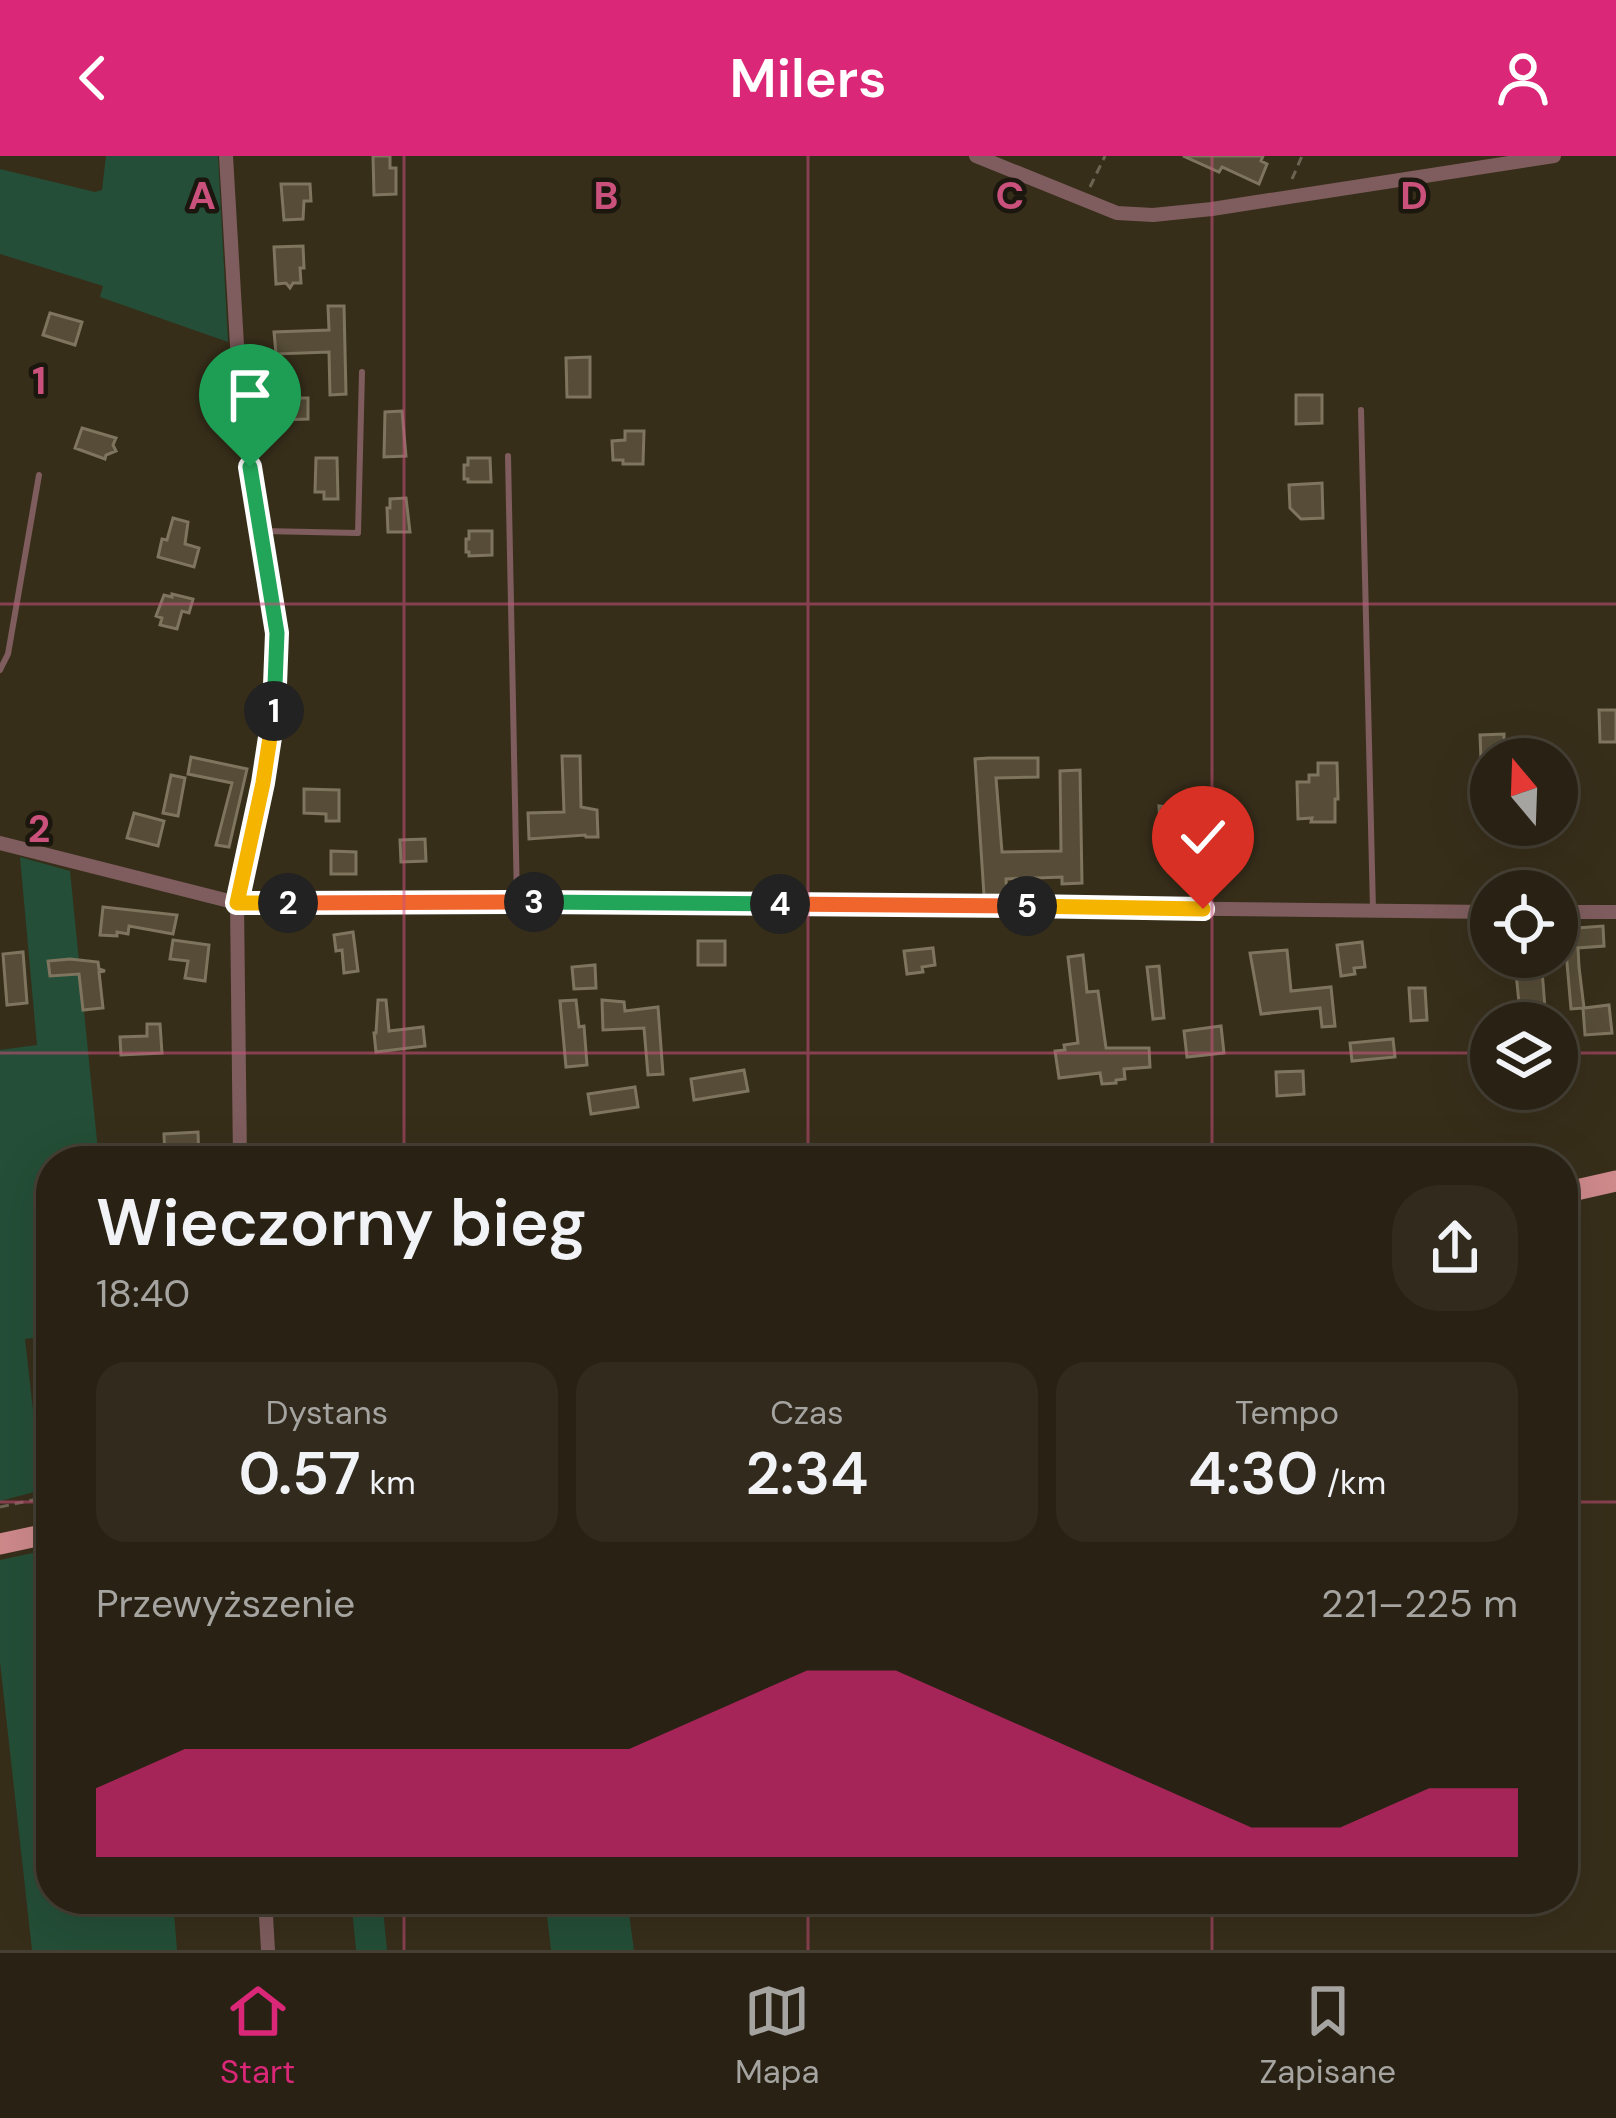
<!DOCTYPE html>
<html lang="pl">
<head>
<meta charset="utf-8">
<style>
  body { margin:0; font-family:"DM Sans",sans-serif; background:#312a1d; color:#f1f3f6; height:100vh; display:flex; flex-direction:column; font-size:45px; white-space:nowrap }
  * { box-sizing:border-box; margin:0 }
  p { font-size:39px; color:#a5a4a0 }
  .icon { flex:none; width:66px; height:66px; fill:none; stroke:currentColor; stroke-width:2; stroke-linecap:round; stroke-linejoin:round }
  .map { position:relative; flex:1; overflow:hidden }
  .panel { position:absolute; left:36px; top:990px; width:1542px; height:768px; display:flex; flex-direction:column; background:#292214; border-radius:48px; box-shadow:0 12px 48px #0002,0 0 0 3px #453f34 }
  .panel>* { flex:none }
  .needle { width:78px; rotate:341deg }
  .tools { position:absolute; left:1470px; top:582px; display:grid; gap:24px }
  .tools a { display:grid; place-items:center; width:108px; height:108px; border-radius:50%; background:#292214; box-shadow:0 12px 48px #0002,0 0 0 3px #453f34; font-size:60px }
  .pin { position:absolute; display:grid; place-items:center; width:102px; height:102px; color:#fff; margin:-123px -51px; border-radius:50% 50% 50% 0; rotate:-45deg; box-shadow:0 0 12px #0007 }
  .pin .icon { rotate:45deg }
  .km { position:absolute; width:60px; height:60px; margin:-30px; border-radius:50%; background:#222; color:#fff; font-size:33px; line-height:60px; text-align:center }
  .round { display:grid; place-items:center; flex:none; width:126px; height:126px; border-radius:48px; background:#312a1d }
  .head { display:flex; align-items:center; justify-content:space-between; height:204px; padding:0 60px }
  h1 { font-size:66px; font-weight:600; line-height:90px }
  .figures { display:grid; grid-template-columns:repeat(3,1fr); gap:18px; height:204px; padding:12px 60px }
  .figures div { display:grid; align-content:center; border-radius:30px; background:#312a1d; text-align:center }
  .figures b { font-size:60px; font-weight:600 }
  .figures small { font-size:33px; font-weight:400 }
  .figures p { font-size:33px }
  .chart { height:336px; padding:24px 60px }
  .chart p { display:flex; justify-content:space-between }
  .chart svg { width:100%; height:216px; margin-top:12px; fill:#db2777; opacity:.7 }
  header { display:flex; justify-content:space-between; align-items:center; height:156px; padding:0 60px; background:#db2777; color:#fff; font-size:54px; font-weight:600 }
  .menu { display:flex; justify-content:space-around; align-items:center; height:168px; border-top:3px solid #453f34; background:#292214; font-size:33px; color:#a5a4a0 }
  .menu a { display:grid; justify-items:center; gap:6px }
  .menu .active { color:#db2777 }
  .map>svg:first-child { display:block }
</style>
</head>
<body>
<header><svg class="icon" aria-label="back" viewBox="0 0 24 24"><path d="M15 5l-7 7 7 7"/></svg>Milers<svg class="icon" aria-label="person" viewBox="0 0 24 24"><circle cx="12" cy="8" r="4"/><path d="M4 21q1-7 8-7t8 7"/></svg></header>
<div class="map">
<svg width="1616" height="1794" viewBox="0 0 1616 1794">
  <rect width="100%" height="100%" fill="#372e1a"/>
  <path fill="#244e37" d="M 106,0 L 218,0 L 228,186 L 100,141 L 103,130 L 0,98 L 0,13 L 95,36 L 102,34 Z
    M 20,701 L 70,715 L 99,1005 L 51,1005 L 51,1180 L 25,1183 L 42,1334 L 0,1345 L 0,894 L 37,889 Z
    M 51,1393 L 51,1743 L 173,1743 L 177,1794 L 32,1794 L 0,1506 L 0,1404 Z
    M 351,1743 L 382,1743 L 387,1794 L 356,1794 Z
    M 545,1743 L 627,1743 L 634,1794 L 551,1794 Z"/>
  <path fill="#564c37" stroke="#7f755e" stroke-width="3" d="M 373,0 L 390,0 L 390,12 L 396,12 L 396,38 L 374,39 Z
    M 1183,0 L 1263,0 L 1261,5 L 1267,8 L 1259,28 L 1222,11 L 1219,16 Z
    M 281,28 L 310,28 L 311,45 L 304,45 L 303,63 L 284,64 Z
    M 303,90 L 304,112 L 300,112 L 301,127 L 293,127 L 290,132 L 286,127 L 276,128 L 274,91 Z
    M 328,150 L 344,150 L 346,238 L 330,239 L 329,196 L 276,198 L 274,176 L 329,174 Z
    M 50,157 L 82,166 L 75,189 L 43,179 Z
    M 590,201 L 590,241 L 567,241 L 566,202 Z
    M 1296,239 L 1322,239 L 1322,267 L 1296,268 Z
    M 278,242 L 308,242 L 308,263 L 279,264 Z
    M 402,255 L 406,300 L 384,301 L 385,256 Z
    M 82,272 L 116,282 L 113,289 L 116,295 L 106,299 L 105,303 L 75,292 Z
    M 625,275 L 644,275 L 643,308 L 623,308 L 623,304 L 613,304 L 612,285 L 625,284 Z
    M 316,302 L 337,302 L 338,343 L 324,343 L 324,336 L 315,336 Z
    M 468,302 L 490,302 L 491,326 L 468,326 L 468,323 L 464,323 L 464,309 L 468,309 Z
    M 1322,327 L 1323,362 L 1301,363 L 1290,352 L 1289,329 Z
    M 406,342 L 410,376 L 388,376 L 387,352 L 390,352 L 390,343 Z
    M 173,362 L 188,366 L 185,388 L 199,392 L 194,411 L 158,401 L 162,383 L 167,384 Z
    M 469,375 L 492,375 L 492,399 L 469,400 L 469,396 L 466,396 L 466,383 L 469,383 Z
    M 172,438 L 193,443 L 189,457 L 182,455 L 177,473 L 160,469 L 162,462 L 156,460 L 164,439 L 172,441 Z
    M 1599,554 L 1616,554 L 1616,586 L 1600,586 Z
    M 1504,578 L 1504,603 L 1481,603 L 1480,579 Z
    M 562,600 L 580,600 L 581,651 L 597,654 L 598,681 L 586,681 L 585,679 L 529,683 L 528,657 L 564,656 Z
    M 191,601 L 247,613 L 229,691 L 216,689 L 232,627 L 188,618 Z
    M 989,602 L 1038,602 L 1038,621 L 996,622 L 1002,696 L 1061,695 L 1060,615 L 1080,614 L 1082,727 L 1062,728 L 1062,721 L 1006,723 L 1007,739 L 984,739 L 975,603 Z
    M 1318,607 L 1337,607 L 1338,643 L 1335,643 L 1335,666 L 1311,666 L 1312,662 L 1298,663 L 1297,626 L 1309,626 L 1309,619 L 1318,619 Z
    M 171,619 L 185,622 L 178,660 L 163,657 Z
    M 304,633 L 339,634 L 339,665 L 326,665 L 326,658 L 304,657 Z
    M 1159,650 L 1183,652 L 1183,676 L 1160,676 Z
    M 134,657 L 164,665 L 158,690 L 127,682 Z
    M 1247,668 L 1248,695 L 1224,696 L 1223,669 Z
    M 425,683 L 426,705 L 401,706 L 400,684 Z
    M 331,695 L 356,696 L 356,718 L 331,718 Z
    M 103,751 L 177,759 L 173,778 L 129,770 L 128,778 L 117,776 L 117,780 L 100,779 Z
    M 1603,770 L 1604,790 L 1578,792 L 1579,811 L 1584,852 L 1609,849 L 1612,877 L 1585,879 L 1583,852 L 1571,853 L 1564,773 Z
    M 353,776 L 358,815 L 344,817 L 342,794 L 336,795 L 334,779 Z
    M 173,784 L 209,789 L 205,825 L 185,822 L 188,805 L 170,803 Z
    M 698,785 L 725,785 L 725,809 L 698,809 Z
    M 1362,786 L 1365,811 L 1354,812 L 1355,818 L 1341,820 L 1337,789 Z
    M 933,792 L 935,809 L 922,811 L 923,816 L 907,818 L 904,795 Z
    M 1287,794 L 1291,835 L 1331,831 L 1335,870 L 1322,871 L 1320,852 L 1261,858 L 1250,797 Z
    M 23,796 L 27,847 L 7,849 L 3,798 Z
    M 1083,799 L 1087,836 L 1098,835 L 1106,892 L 1149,892 L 1150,911 L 1124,913 L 1125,923 L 1116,924 L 1116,927 L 1102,928 L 1100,917 L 1059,922 L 1055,895 L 1065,894 L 1064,889 L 1078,887 L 1068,801 Z
    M 70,803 L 98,806 L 99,813 L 105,815 L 99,816 L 103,852 L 83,854 L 79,818 L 50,820 L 48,805 Z
    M 595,809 L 596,832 L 574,833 L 572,811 Z
    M 1159,810 L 1164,862 L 1153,863 L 1147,811 Z
    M 1542,814 L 1545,852 L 1535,853 L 1537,867 L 1521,867 L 1516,817 Z
    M 1409,832 L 1425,832 L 1427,864 L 1411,865 Z
    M 378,844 L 386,844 L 389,875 L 423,871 L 425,890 L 376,896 L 374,877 L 376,877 Z
    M 576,844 L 579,871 L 584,870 L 587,909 L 566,911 L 560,845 Z
    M 602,844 L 624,846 L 625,855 L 658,851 L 663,918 L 648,919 L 644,872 L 603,874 Z
    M 147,868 L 160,868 L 162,897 L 121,899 L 120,881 L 147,880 Z
    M 1221,870 L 1224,897 L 1187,901 L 1184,875 Z
    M 1393,883 L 1395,901 L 1352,905 L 1350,887 Z
    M 744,914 L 748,935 L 694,944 L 691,923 Z
    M 1303,915 L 1304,938 L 1277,940 L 1276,916 Z
    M 635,931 L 638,951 L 591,958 L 588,938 Z
    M 198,976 L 199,1004 L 165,1005 L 164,978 Z
    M 1296,991 L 1296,1005 L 1259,1005 L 1259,993 Z"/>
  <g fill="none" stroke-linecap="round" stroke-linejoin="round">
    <path stroke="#6c6453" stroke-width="3" stroke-dasharray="9 6" stroke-linecap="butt" d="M 1292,23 L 1302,0
      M 1090,31 L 1105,0
      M 0,1351 L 51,1340"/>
    <path stroke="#7f5d5e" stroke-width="6" d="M 1361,254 L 1373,754
      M 508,300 L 517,745
      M 262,375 L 358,377 L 362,216
      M 0,514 L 8,498 L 39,319"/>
    <path stroke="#7f5d5e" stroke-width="14" d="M 226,0 L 241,258 L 277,477 L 277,537 L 263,627 L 237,747 L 240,1005
      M 976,0 L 1117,57 L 1153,59 L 1212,53 L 1554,0
      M 0,687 L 237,747 L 517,745 L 1491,756
      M 1557,756 L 1616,756
      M 265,1743 L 268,1794"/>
    <path stroke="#ce898b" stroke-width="21" d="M 1563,1037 L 1616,1025
      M 0,1388 L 51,1377"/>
  </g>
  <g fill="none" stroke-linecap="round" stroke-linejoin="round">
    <g stroke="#fff" stroke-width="24">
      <path id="split-1" d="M 250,311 L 277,477 L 274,555"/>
    </g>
    <g stroke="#fff" stroke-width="24">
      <path id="split-2" d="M 274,555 L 263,627 L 237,747 L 288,747"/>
    </g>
    <g stroke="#fff" stroke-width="24">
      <path id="split-3" d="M 288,747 L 534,746"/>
    </g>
    <g stroke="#fff" stroke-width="24">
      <path id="split-4" d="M 534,746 L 780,748"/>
    </g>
    <g stroke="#fff" stroke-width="24">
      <path id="split-5" d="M 780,748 L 1027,750"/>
    </g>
    <g stroke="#fff" stroke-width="24">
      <path id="split-6" d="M 1027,750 L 1203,753"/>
    </g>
    <use href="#split-1" stroke="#22a559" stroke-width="15"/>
    <use href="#split-2" stroke="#f5b400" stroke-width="15"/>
    <use href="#split-3" stroke="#f0652b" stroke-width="15"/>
    <use href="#split-4" stroke="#22a559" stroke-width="15"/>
    <use href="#split-5" stroke="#f0652b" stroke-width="15"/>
    <use href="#split-6" stroke="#f5b400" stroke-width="15"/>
  </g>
  <path fill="none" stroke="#ca517c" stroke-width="3" stroke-opacity="0.55" d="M 404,0 L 404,1005M 808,0 L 808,1005M 1212,0 L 1212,1005M 0,448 L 1616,448M 0,897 L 1491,897M 1557,897 L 1616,897M 0,1346 L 51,1346M 1563,1346 L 1616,1346M 404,1743 L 404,1794M 808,1743 L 808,1794M 1212,1743 L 1212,1794"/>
  <g font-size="39" text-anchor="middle" font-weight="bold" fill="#ca517c" stroke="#1b170e" stroke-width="9" stroke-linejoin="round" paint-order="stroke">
    <text x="202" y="53">A</text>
    <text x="606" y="53">B</text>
    <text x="1010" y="53">C</text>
    <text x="1414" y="53">D</text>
    <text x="39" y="238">1</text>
    <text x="39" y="686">2</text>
  </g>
</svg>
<div class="tools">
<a><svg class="needle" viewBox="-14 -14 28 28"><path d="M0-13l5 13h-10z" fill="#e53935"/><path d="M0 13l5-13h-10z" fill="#a5a4a0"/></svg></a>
<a><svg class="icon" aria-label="locate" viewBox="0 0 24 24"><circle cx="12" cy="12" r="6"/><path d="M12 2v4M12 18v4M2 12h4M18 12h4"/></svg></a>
<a><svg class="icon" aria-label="layers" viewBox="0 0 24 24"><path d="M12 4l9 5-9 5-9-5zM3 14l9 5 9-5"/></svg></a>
</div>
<div class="pin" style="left:250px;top:311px;background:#1e9e55"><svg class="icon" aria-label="arrive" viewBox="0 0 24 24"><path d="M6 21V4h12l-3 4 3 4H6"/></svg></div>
<div class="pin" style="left:1203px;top:753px;background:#d93025"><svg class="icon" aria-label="check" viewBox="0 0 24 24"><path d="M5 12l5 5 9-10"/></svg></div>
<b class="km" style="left:274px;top:555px">1</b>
<b class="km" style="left:288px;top:747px">2</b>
<b class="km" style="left:534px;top:746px">3</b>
<b class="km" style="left:780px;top:748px">4</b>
<b class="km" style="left:1027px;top:750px">5</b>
<section class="panel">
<div class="head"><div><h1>Wieczorny bieg</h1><p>18:40</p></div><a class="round"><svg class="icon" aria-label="share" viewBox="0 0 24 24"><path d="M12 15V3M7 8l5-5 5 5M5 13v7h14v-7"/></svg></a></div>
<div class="figures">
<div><p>Dystans</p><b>0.57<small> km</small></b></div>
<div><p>Czas</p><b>2:34</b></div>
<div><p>Tempo</p><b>4:30<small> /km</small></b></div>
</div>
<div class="chart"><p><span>Przewyższenie</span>221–225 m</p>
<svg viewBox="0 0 160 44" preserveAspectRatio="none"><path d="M0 44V30L10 22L20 22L30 22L40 22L50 22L60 22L70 14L80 6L90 6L100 14L110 22L120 30L130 38L140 38L150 30L160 30V44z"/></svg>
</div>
</section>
</div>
<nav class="menu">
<a class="active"><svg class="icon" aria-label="home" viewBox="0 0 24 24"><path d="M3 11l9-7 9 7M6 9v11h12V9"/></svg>Start</a>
<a><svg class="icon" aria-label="map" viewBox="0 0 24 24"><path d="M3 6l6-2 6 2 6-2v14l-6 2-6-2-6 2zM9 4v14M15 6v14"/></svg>Mapa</a>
<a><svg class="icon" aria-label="saved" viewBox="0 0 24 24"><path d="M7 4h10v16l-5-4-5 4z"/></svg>Zapisane</a>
</nav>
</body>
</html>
